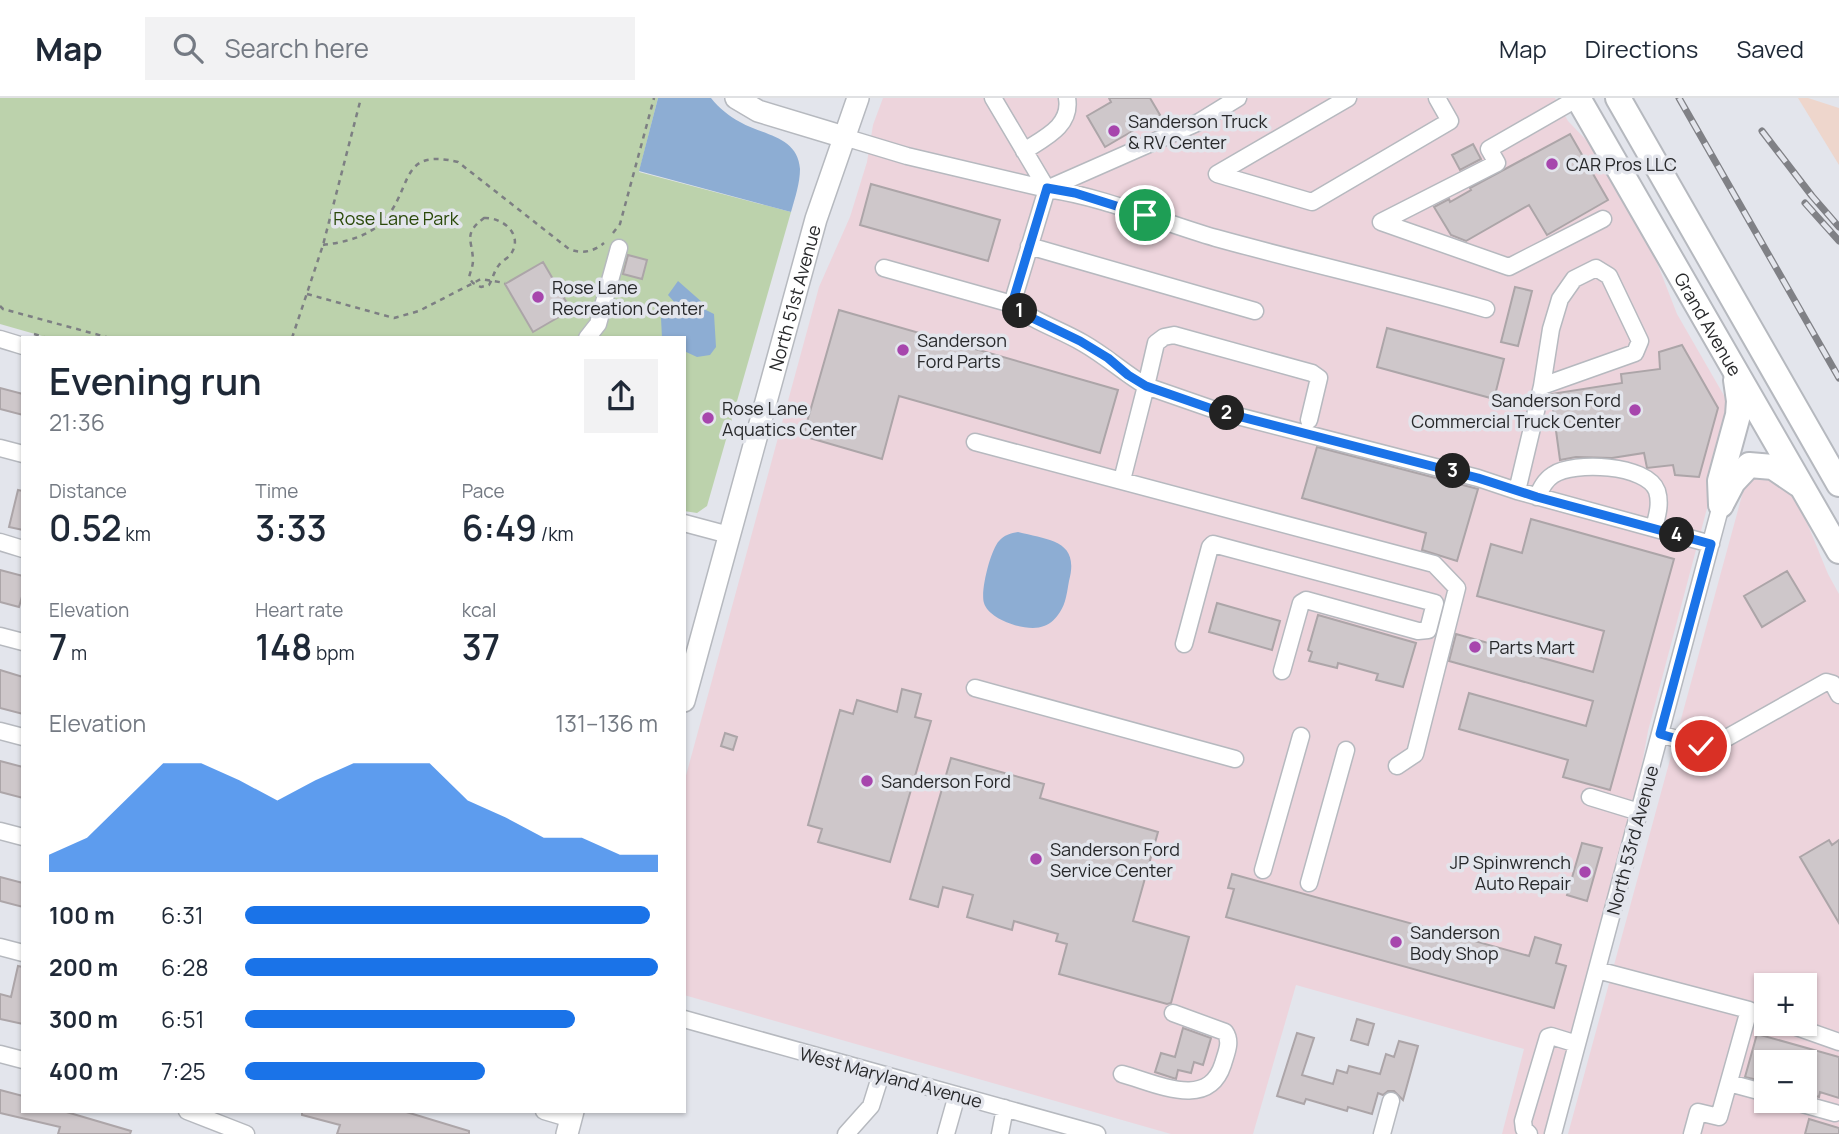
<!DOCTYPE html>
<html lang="en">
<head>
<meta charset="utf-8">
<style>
  body { margin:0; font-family:Manrope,sans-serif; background:#f2f2f3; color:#1f2937; height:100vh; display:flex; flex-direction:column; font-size:26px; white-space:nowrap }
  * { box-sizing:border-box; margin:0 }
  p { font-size:23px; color:#747a83 }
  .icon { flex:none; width:38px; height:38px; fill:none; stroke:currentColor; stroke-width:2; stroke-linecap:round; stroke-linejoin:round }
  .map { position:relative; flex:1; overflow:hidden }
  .panel { position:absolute; left:21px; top:238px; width:665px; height:777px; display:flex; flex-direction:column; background:#fff; border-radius:0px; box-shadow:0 2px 5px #0004 }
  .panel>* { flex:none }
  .fabs { position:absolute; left:1754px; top:875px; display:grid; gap:14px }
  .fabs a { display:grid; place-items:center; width:63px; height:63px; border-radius:0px; background:#fff; box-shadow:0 2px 5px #0004; font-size:35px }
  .pin { position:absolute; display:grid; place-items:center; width:60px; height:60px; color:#fff; margin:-30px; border:4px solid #fff; border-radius:50%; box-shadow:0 2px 7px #0007 }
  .km { position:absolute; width:35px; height:35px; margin:-18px; border-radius:50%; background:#222; color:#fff; font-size:19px; line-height:35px; text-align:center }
  .round { display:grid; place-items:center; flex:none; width:74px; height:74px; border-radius:0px; background:#f2f2f3 }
  .headline { display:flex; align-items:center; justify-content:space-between; height:119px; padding:0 28px }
  h1 { font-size:38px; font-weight:600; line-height:52px }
  .stats { display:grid; grid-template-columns:repeat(3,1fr); gap:10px; height:119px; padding:7px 28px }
  .stats div { display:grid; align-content:center }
  .stats b { font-size:35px; font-weight:600 }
  .stats small { font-size:19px; font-weight:400 }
  .stats p { font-size:19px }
  .chart { height:196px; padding:14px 28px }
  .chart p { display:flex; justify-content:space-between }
  .chart svg { width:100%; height:126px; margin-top:7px; fill:#1a73e8; opacity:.7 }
  ul { padding:0 28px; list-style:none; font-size:23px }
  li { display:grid; grid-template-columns:112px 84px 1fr; align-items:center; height:52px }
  li i { height:18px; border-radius:9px; background:#1a73e8 }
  header { display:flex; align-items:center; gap:42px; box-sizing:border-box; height:98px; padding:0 35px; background:#fff; border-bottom:2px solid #e0e1e3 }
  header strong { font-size:33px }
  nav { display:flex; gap:38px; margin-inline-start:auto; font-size:24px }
  .search { width:490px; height:63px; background:#f2f2f3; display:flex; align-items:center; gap:18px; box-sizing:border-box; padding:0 24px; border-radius:0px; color:#747a83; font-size:26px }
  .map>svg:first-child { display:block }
</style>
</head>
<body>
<header>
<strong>Map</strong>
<div class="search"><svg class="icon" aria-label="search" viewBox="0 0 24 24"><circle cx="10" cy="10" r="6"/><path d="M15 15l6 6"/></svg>Search here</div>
<nav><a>Map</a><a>Directions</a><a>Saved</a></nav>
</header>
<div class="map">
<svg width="1839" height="1036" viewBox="0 0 1839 1036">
  <rect width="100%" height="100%" fill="#e3e5ec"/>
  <path fill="#edd4dc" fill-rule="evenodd" d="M 883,0 L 1555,0 L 1568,23 L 1591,47 L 1656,162 L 1677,216 L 1730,308 L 1728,331 L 1648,633 L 1635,705 L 1545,1036 L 1502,1036 L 1524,951 L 1296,887 L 1253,1036 L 1171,1036 L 684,897 L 684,685 L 819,189 L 850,119 L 867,64 L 873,27 Z
    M 1751,376 L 1779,382 L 1794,401 L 1803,415 L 1828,476 L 1839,496 L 1839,1036 L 1568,1036 L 1747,379 ZM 1766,887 L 1804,887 L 1804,926 L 1766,926 ZM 1766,964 L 1804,964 L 1804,1003 L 1766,1003 Z"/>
  <path fill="#eed6cc" d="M 1798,0 L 1808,0 L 1839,10 L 1839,67 Z"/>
  <path fill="#bcd2ac" d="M 0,0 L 658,0 L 639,74 L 791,114 L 707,408 L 697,415 L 684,413 L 684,240 L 49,240 L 0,226 Z"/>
  <path fill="#8dadd3" d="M 658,0 L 711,0 C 719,10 729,18 740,24 C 762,37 798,38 800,71 C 800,85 795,100 791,114 L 639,73 Z
    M 678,183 L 703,205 L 704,211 L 714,216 L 716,249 L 710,257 L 697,259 L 684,253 L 684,240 L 662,240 L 661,220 L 681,217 L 683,214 L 668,197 Z
    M 1018,434 C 1049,442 1080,442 1069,483 C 1067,494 1066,505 1060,514 C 1056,520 1051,526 1044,528 C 1028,535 989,522 984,505 C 980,493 991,451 999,443 C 1004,437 1011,435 1018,434 Z"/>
  <path fill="#cec7ca" stroke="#aca5a8" stroke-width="2" d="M 1109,0 L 1150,0 L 1160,17 L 1105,49 L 1087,18 L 1111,4 Z
    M 1570,36 L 1608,102 L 1547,137 L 1529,107 L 1466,143 L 1451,137 L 1434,109 L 1449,101 L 1450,104 L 1471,92 L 1470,90 Z
    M 1473,46 L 1481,61 L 1460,72 L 1452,57 Z
    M 871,86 L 1000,122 L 988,163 L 860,127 Z
    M 628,157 L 647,162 L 642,181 L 623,176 Z
    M 543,164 L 571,212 L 533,234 L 505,186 Z
    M 1515,189 L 1532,193 L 1518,248 L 1501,244 Z
    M 839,212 L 1118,292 L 1100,355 L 899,298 L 882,361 L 803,338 Z
    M 1387,230 L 1504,261 L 1494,301 L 1377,269 Z
    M 1682,247 L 1718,310 L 1699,379 L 1675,377 L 1673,367 L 1647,370 L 1644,355 L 1612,360 L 1576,359 L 1560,362 L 1551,296 L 1622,285 L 1621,276 L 1660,271 L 1659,254 Z
    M 0,290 L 23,296 L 23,317 L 0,311 Z
    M 1317,349 L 1478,391 L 1457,463 L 1422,452 L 1426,435 L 1302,400 Z
    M 18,392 L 23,393 L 23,432 L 9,429 Z
    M 1531,421 L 1674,461 L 1610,692 L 1563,679 L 1568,662 L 1459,631 L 1469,595 L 1586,628 L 1593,603 L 1449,563 L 1456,536 L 1593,574 L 1604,533 L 1477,498 L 1491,446 L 1522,455 Z
    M 0,472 L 23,478 L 23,495 L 19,509 L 0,504 Z
    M 1787,473 L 1805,503 L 1762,529 L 1744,498 Z
    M 1217,505 L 1280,523 L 1272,552 L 1209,534 Z
    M 1318,517 L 1416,545 L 1403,589 L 1376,582 L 1378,576 L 1338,565 L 1337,570 L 1309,563 L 1312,554 L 1308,552 Z
    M 0,572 L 23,579 L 23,616 L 0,610 Z
    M 902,591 L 921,596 L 915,619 L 931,623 L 890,764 L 818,744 L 822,731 L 808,727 L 840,612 L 853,616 L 857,602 L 897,614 Z
    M 725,635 L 737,639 L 733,652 L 721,648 Z
    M 951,660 L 1044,686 L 1040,700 L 1158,734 L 1133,823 L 1189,839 L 1171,905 L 1167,906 L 1059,876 L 1067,846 L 1056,843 L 1058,836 L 1014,823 L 1012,832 L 967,819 L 973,797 L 943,789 L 938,809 L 910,801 Z
    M 0,663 L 23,669 L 23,700 L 0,694 Z
    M 1829,742 L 1832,747 L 1839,742 L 1839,825 L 1800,759 Z
    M 1582,745 L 1602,750 L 1587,803 L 1567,797 Z
    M 1232,776 L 1529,858 L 1535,839 L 1561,847 L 1556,865 L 1566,868 L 1554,910 L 1226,819 L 1234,791 L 1228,790 Z
    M 0,779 L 23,785 L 23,809 L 0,803 Z
    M 18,868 L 23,869 L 23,926 L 0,921 L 0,896 L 11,899 Z
    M 1357,921 L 1374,926 L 1368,947 L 1351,942 Z
    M 1183,930 L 1211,940 L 1203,967 L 1194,964 L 1191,975 L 1178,972 L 1176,981 L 1155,974 L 1161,955 L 1175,959 Z
    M 1297,935 L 1314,940 L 1302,977 L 1333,986 L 1337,972 L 1347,975 L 1349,968 L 1380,976 L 1386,956 L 1394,959 L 1399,943 L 1418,948 L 1403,1002 L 1394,993 L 1388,993 L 1383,997 L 1378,995 L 1372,1016 L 1348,1009 L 1347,1013 L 1306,1001 L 1304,1006 L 1277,998 Z
    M 1757,936 L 1839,959 L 1839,1000 L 1820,994 L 1819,999 L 1804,995 L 1804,964 L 1766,964 L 1766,984 L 1745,979 Z
    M 0,992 L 23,998 L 23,1013 L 63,1013 L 131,1033 L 130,1036 L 58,1036 L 60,1029 L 0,1015 Z
    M 302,1013 L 403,1013 L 469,1033 L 469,1036 L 337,1036 L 340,1027 L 302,1017 Z
    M 1809,1021 L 1839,1030 L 1839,1036 L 1805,1036 Z"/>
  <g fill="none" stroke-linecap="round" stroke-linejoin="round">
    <g stroke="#b6b9bf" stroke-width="19">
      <path id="minor" d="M 993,0 L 1047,91
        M 1348,0 L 1217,76 L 1312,104 L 1450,23 L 1437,0
        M 1578,0 L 1489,51 L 1497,65 L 1381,124 L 1509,169 L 1603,121
        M 844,39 L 907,58 L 1047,91 L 1012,206 L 884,170
        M 1024,53 C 1044,40 1072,28 1067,0
        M 1049,90 L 1199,24 L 1238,0
        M 1047,91 C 1105,99 1160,124 1216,140 C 1306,165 1397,185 1486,211
        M 1029,148 L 1255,213
        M 1012,206 C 1034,224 1059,231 1083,245 C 1106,258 1124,275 1146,288 L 1156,245 L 1164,239 L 1174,237 L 1312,275 L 1319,280 L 1309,322
        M 587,240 L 598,226 L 619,150
        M 0,241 L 23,248
        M 975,344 L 1434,466 L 1457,490 L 1415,656 L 1397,668
        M 0,350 L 23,356
        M 1122,382 L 1146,288 L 1218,313 L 1478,380 L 1517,393 L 1711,446
        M 1517,393 L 1542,288 L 1551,231 L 1560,201 L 1574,181 L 1596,170 L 1609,178 L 1640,243 L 1635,255 L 1542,288
        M 1537,399 C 1541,390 1545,382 1553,377 C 1573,363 1647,366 1657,393 C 1661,406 1657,418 1654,430
        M 684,425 L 729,437
        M 0,444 L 23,451
        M 0,538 L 23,544
        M 1184,546 L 1210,449 L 1213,446 L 1435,505 L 1428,532 L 1418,533 L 1306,502 L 1301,505 L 1282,573
        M 975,590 L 1235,661
        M 0,633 L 23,639
        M 1660,636 L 1701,648 L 1714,647 L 1826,584 L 1833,586 L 1839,597
        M 1590,699 L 1639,714
        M 0,733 L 23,739
        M 1263,772 L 1301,638
        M 1309,785 L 1346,652
        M 0,849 L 23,855
        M 1597,872 L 1749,912 L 1719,1019 L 1698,1014 L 1692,1036
        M 684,921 L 1097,1036
        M 1788,926 L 1839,944
        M 0,956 L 23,962
        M 1122,976 C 1156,985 1208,1013 1223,966 C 1226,955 1232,944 1225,934 L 1173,915
        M 1729,985 L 1766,995
        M 1792,1003 L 1835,1015
        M 187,1013 L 246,1036
        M 544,1013 L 571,1021
        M 846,1036 L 871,1008 L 881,976
        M 946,1036 L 957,997
        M 1000,1036 L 1005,1010
        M 1382,1036 L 1391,1003
        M 1529,1036 L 1524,1031 L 1523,1023 L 1548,939 L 1551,938 L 1577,946
        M 1553,1036 L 1721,407"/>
    </g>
    <g stroke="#b6b9bf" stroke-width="24">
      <g id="major">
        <path d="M 736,0 L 758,13 L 844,39"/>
        <path id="s1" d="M 684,603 L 816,121 L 858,0"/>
        <path d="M 567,1036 L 573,1013"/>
      </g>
    </g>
    <g stroke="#b6b9bf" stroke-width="28">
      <g id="highway">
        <path id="s2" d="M 1578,0 L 1839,453"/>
        <path d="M 1618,0 L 1839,386"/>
        <path d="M 1723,403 L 1733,384 L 1749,367 L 1773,369 L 1798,386"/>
        <path d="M 1721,407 L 1720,383 L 1738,317 L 1739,303 L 1736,282"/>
      </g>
    </g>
    <path stroke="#7d7f83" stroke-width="2.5" stroke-dasharray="5 5" stroke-linecap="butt" d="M 484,120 C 502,119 524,136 511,156 C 508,160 502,163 499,167 C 494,173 493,180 489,187 L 481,189 L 473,185 L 469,180 C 470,174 473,169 473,162 C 472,141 463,136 484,120 Z
      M 613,135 L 620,126 L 654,0
      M 323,147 C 348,144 375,137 390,115 C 412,83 403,51 458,64 L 569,151 C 582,156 593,154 604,145
      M 307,196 L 394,220 L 419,213 L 481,181 L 505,185
      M 0,208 L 3,211 L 110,240
      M 34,236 L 47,240
      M 292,240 L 323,147 L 361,0"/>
    <use href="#minor" stroke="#fff" stroke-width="16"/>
    <use href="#major" stroke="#fff" stroke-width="21"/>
    <use href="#highway" stroke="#fff" stroke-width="24"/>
    <g stroke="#808186" stroke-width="7">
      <path id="rail" d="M 1679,0 L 1839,280
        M 1762,33 L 1812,98 L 1839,129
        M 1805,105 L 1839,143"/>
    </g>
    <use href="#rail" stroke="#e3e5ec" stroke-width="4.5" stroke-dasharray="13" stroke-linecap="butt"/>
  </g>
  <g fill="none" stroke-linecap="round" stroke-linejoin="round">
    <g stroke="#fff" stroke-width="14">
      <path id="route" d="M 1145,117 L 1075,95 L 1047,90 L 1012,206 L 1026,217 L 1080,243 L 1108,260 L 1128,277 L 1146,288 L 1218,313 L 1478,380 L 1537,399 L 1711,446 L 1660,636 L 1701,648"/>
    </g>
    <use href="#route" stroke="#1a73e8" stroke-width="9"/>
  </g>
  <g fill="#a746ad" stroke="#e3e5ec" stroke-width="2.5">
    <circle cx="1114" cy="33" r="7"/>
    <circle cx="1552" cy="66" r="7"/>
    <circle cx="538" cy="199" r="7"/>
    <circle cx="903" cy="252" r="7"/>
    <circle cx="1635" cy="312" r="7"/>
    <circle cx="708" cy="320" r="7"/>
    <circle cx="1475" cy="549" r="7"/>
    <circle cx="867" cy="683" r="7"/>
    <circle cx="1036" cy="761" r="7"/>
    <circle cx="1585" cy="774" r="7"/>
    <circle cx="1396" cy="844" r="7"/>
  </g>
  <g text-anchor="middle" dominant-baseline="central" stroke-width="7" stroke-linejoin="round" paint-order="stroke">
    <g font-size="18" fill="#28292b" stroke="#e3e5ec" text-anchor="start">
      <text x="1128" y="23">Sanderson Truck<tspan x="1128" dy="21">&amp; RV Center</tspan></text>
      <text x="1566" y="66">CAR Pros LLC</text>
      <text x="552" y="189">Rose Lane<tspan x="552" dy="21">Recreation Center</tspan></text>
      <text x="917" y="242">Sanderson<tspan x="917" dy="21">Ford Parts</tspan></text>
      <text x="1621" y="302" text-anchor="end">Sanderson Ford<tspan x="1621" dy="21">Commercial Truck Center</tspan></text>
      <text x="722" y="310">Rose Lane<tspan x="722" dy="21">Aquatics Center</tspan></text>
      <text x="1489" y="549">Parts Mart</text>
      <text x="881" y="683">Sanderson Ford</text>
      <text x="1050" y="751">Sanderson Ford<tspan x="1050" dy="21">Service Center</tspan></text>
      <text x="1571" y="764" text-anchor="end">JP Spinwrench<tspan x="1571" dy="21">Auto Repair</tspan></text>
      <text x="1410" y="834">Sanderson<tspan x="1410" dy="21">Body Shop</tspan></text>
    </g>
    <g font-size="18" fill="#2a4909" stroke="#e3e5ec">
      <text x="396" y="120">Rose Lane Park</text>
    </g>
    <g font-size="18" fill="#28292b" stroke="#e3e5ec">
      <text stroke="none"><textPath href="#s1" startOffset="418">North 51st Avenue</textPath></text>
      <text stroke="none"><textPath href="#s2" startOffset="261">Grand Avenue</textPath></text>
      <text transform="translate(1632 742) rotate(-75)">North 53rd Avenue</text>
      <text transform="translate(891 979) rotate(15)">West Maryland Avenue</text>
    </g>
  </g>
</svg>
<div class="fabs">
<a>+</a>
<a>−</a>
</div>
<div class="pin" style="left:1145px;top:117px;background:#1e9e55"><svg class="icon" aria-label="arrive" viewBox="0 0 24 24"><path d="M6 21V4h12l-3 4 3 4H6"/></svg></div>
<div class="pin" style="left:1701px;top:648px;background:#d93025"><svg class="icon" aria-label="check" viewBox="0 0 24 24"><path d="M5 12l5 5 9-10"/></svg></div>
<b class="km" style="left:1020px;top:213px">1</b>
<b class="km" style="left:1227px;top:315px">2</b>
<b class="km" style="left:1453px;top:373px">3</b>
<b class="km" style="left:1677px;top:437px">4</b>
<section class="panel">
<div class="headline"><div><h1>Evening run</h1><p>21:36</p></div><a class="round"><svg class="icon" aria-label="share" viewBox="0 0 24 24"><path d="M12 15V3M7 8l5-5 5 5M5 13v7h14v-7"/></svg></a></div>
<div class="stats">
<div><p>Distance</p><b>0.52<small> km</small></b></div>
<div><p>Time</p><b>3:33</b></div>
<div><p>Pace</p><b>6:49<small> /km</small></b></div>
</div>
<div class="stats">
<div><p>Elevation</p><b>7<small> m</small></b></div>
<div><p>Heart rate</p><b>148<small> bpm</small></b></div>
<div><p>kcal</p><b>37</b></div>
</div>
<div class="chart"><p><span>Elevation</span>131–136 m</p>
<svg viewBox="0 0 160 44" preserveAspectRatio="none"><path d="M0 44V38L10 32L20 19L30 6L40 6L50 12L60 19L70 12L80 6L90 6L100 6L110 19L120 25L130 32L140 32L150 38L160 38V44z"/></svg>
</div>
<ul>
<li><b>100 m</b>6:31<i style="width:98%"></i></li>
<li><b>200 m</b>6:28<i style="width:100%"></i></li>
<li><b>300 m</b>6:51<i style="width:80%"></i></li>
<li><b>400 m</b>7:25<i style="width:58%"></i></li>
</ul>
</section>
</div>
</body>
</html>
